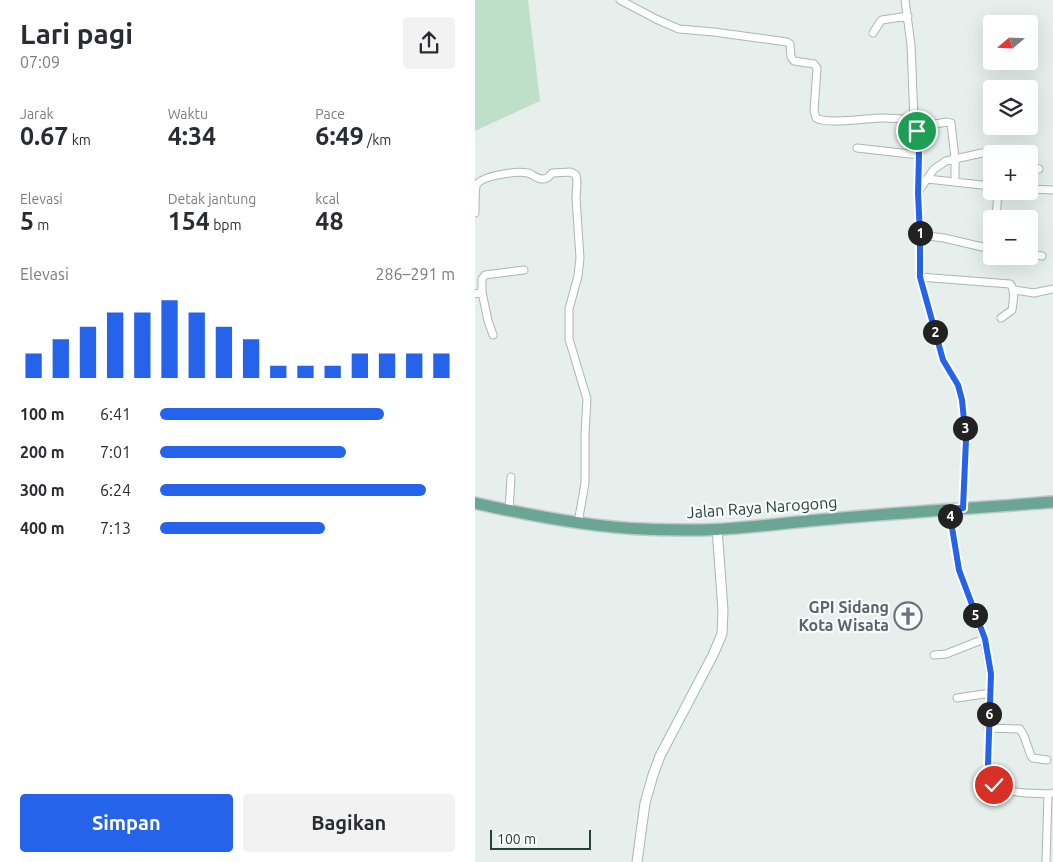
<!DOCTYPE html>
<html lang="id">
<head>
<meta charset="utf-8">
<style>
  body { margin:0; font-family:Ubuntu,sans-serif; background:#f2f2f3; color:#2b2b33; height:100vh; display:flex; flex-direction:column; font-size:19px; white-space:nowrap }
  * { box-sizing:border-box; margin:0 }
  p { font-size:16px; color:#7c7c81 }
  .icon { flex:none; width:28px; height:28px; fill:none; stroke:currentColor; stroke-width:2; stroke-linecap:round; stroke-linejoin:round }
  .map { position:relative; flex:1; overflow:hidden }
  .sheet { display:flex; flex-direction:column; background:#fff; width:475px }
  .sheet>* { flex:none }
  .needle { width:32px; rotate:251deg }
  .buttons { position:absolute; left:508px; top:15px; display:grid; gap:10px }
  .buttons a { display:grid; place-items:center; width:55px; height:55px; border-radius:5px; background:#fff; box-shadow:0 5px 20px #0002; font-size:25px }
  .scale { position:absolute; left:15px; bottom:12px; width:101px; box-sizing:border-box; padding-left:5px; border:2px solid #24423a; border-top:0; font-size:14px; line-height:18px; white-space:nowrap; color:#24423a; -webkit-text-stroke:4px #f7fbf9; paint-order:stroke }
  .pin { position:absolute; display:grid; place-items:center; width:42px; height:42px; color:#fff; margin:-21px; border:2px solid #fff; border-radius:50%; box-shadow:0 1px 5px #0007 }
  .km { position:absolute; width:25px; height:25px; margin:-12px; border-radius:50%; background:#222; color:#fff; font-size:14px; line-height:25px; text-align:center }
  .round { display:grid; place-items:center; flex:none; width:52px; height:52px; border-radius:5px; background:#f2f2f3 }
  .summary { display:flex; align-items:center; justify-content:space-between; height:85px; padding:0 20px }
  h1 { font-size:28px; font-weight:600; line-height:38px }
  .stats { display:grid; grid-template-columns:repeat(3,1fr); gap:8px; height:85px; padding:5px 20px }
  .stats div { display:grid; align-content:center }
  .stats b { font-size:25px; font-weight:600 }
  .stats small { font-size:14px; font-weight:400 }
  .stats p { font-size:14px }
  .chart { height:140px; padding:10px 20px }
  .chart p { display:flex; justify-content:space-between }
  .chart svg { width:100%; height:90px; margin-top:5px; stroke:#2563eb; stroke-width:6 }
  .button { display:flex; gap:10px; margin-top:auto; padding:10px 20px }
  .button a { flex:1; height:58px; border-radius:5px; background:#2563eb; color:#fff; font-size:20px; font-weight:600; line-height:58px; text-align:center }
  .button a+a { background:#f2f2f3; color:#2b2b33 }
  ul { padding:0 20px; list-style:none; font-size:16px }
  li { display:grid; grid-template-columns:80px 60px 1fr; align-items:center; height:38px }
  li i { height:12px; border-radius:6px; background:#2563eb }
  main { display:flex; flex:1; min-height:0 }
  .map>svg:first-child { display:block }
</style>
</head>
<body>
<main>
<section class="sheet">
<div class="summary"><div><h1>Lari pagi</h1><p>07:09</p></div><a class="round"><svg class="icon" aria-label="share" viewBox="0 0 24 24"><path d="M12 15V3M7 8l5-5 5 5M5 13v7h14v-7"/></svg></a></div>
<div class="stats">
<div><p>Jarak</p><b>0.67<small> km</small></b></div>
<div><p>Waktu</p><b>4:34</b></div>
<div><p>Pace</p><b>6:49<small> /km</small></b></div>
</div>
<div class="stats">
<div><p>Elevasi</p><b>5<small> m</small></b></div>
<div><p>Detak jantung</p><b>154<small> bpm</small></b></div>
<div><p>kcal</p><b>48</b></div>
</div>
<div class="chart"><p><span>Elevasi</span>286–291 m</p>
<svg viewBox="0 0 160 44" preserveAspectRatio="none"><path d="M5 44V32M15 44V25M25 44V19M35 44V12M45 44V12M55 44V6M65 44V12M75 44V19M85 44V25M95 44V38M105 44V38M115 44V38M125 44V32M135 44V32M145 44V32M155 44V32"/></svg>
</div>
<ul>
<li><b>100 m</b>6:41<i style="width:76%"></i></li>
<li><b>200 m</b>7:01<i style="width:63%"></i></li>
<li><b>300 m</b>6:24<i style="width:90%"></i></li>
<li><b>400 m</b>7:13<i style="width:56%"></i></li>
</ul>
<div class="button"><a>Simpan</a><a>Bagikan</a></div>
</section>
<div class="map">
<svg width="578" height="862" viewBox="0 0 578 862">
  <rect width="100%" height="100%" fill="#e6efeb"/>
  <path fill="#bfe0c8" d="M 0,0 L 53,0 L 65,101 L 0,131 Z"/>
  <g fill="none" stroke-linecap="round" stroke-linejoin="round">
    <g stroke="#a8b8b2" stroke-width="9">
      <path id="minor" d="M 145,0 L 181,19 L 204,29 L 239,32 L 312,42 L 315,44 L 316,57 L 319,61 L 339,64 L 342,68 L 339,111 L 341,118 C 352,125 392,118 408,118 C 418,118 429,119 439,120
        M 430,0 L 436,45 L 439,120 L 444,155 L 443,193 L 445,235 L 445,277 L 468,360 L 483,385 L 487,400 L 491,439 L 488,508
        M 398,33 L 405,22 L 407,20 L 433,16
        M 441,131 L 459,128 L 460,124 L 472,122 L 476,123 L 480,158 L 480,182
        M 382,148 L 444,155
        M 554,164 L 564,169
        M 452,179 L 516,186
        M 554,189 L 578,190
        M 443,192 L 459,169 L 471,161 L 516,151 L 521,151 L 529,154
        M 0,213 C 0,206 0,192 1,186 C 5,175 43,171 53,173 C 58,174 61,179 67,179 C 72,179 74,177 77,173 L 96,172 L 101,175 L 102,182 L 101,198 L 105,258 L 103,276 L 94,309 L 94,339 L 112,399 L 110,434 L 110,483 L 103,523
        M 521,219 L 523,191
        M 445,235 L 469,238 L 516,249
        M 554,254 L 567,256
        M 445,277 L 535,284 C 541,290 538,302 537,310 L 526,318
        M 539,290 L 559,293 L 578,289
        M 7,292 L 7,279 L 10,275 L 49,270
        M 0,294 L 7,292 L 13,321 L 18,335
        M 474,509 L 484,569 L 509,639 L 516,674 L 513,764 L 519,785 C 535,794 555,793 573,794 L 578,793
        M 34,511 L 36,477
        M 459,655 L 471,654 L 509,639
        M 482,698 L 516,693
        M 513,728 L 545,729 L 549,736 L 556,756 L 558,758 L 572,760
        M 571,862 L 573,794"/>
    </g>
    <g stroke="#a8b8b2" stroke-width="11">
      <path id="tertiary" d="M 162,862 L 170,803 L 178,775 L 185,756 L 238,655 L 247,634 L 248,610 L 242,529"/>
    </g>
    <g stroke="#c2cac8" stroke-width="14">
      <path id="primary" d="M 0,503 C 53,515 113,527 168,529 C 188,530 208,530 228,530 C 271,529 313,522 356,519 C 430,512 504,508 578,502"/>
    </g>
    <use href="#minor" stroke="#fff" stroke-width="7"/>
    <use href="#tertiary" stroke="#fff" stroke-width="9"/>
    <use href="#primary" stroke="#6aa596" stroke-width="11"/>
  </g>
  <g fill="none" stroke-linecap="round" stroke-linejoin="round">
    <g stroke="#fff" stroke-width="10">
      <path id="route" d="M 442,131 L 444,155 L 443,193 L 445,235 L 445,277 L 468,360 L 483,385 L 487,400 L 491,440 L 488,508 L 474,509 L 484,570 L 510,639 L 516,674 L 513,764 L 519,785"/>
    </g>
    <use href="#route" stroke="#2563eb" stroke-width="6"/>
  </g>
  <defs>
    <g id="church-ring" transform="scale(1.4375)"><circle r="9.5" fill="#f7fbf9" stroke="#6b7280" stroke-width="1.5"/><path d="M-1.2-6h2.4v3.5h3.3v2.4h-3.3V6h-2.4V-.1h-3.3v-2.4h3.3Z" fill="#6b7280"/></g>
  </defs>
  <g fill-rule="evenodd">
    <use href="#church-ring" x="433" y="616"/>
  </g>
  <g text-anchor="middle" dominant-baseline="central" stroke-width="4.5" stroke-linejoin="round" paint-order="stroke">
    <g font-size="16" fill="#24423a" stroke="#f7fbf9">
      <text transform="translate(287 507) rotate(-4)">Jalan Raya Narogong</text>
    </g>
    <g font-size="16" font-weight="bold" fill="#5b616d" stroke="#f7fbf9" text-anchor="end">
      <text x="414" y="607">GPI Sidang<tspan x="414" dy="18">Kota Wisata</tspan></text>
    </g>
  </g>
</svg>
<div class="buttons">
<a><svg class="needle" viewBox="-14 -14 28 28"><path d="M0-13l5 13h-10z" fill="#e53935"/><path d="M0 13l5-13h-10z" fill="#7c7c81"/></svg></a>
<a><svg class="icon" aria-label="layers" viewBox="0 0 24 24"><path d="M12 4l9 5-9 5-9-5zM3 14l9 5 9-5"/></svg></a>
<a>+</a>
<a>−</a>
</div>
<div class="scale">100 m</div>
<div class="pin" style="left:442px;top:131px;background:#1e9e55"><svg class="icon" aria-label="arrive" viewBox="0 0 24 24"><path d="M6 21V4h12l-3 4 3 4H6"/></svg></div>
<div class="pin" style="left:519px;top:785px;background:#d93025"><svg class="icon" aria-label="check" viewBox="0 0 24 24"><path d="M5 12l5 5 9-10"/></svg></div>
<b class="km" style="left:445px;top:233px">1</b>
<b class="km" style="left:460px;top:332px">2</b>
<b class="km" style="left:490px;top:428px">3</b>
<b class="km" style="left:475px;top:516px">4</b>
<b class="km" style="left:500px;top:615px">5</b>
<b class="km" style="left:514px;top:714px">6</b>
</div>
</main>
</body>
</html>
